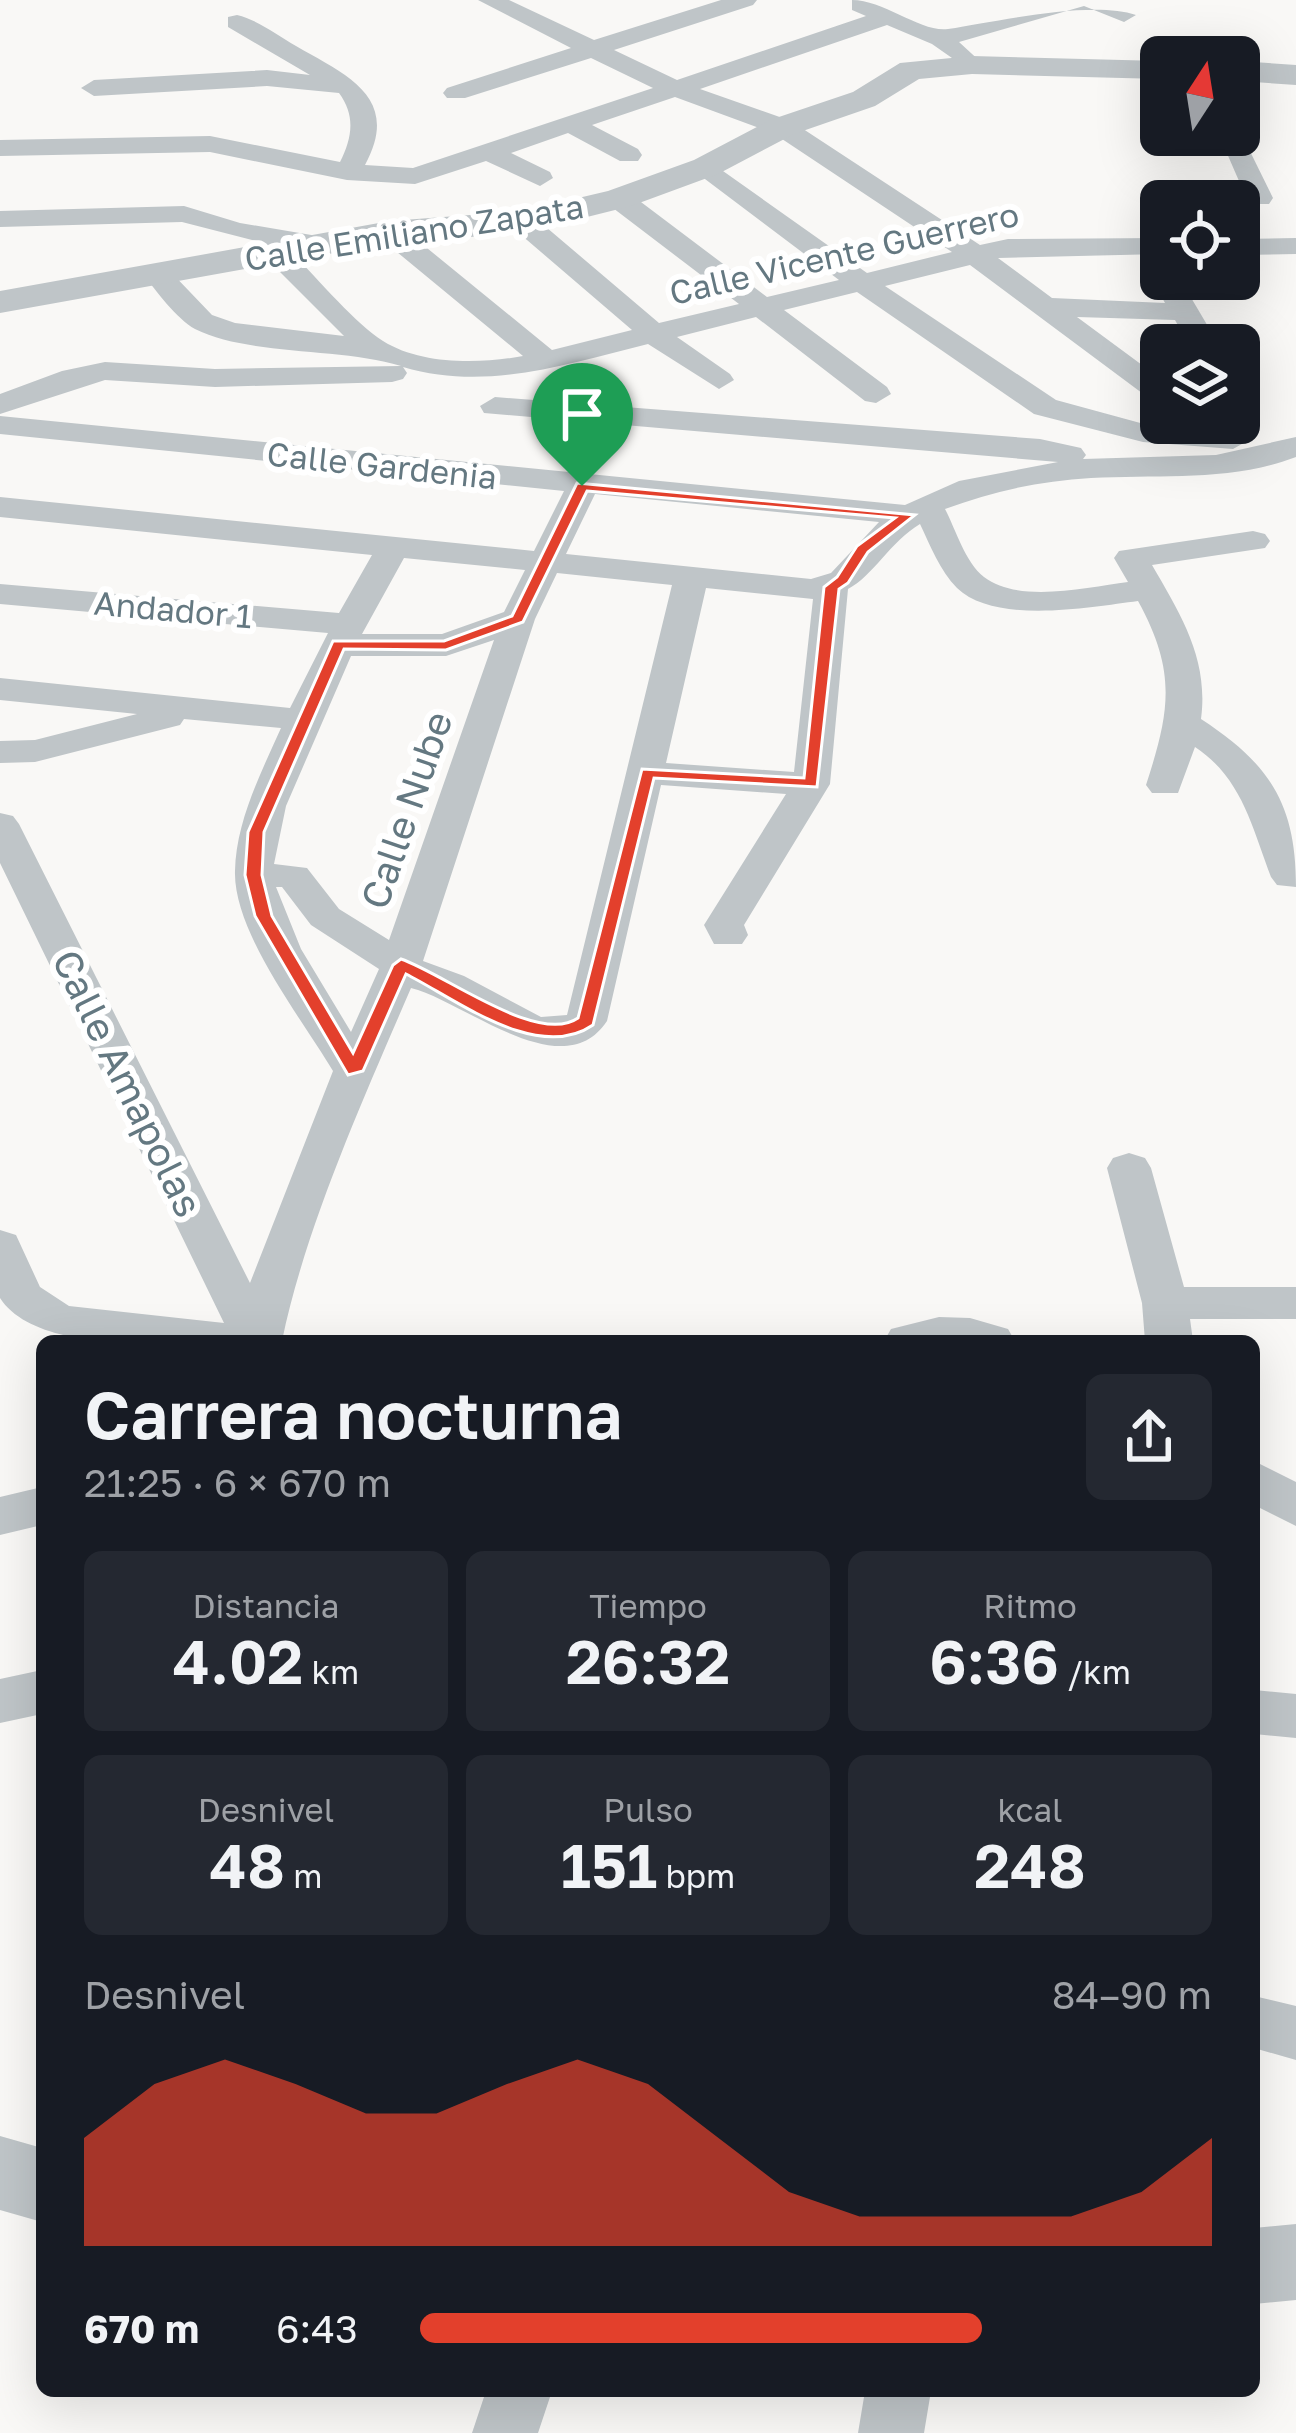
<!DOCTYPE html>
<html lang="es">
<head>
<meta charset="utf-8">
<style>
  body { margin:0; font-family:"Golos Text",sans-serif; background:#242831; color:#f1f3f6; height:100vh; display:flex; flex-direction:column; font-size:45px; white-space:nowrap }
  * { box-sizing:border-box; margin:0 }
  p { font-size:39px; color:#9ea1a6 }
  .icon { flex:none; width:66px; height:66px; fill:none; stroke:currentColor; stroke-width:2; stroke-linecap:round; stroke-linejoin:round }
  .map { position:relative; flex:1; overflow:hidden }
  .drawer { position:absolute; left:36px; top:1335px; width:1224px; height:1062px; display:flex; flex-direction:column; background:#171b24; border-radius:18px; box-shadow:0 12px 48px #0002 }
  .drawer>* { flex:none }
  .needle { width:78px; rotate:12deg }
  .tools { position:absolute; left:1140px; top:36px; display:grid; gap:24px }
  .tools a { display:grid; place-items:center; width:120px; height:120px; border-radius:18px; background:#171b24; box-shadow:0 12px 48px #0002; font-size:60px }
  .pin { position:absolute; display:grid; place-items:center; width:102px; height:102px; color:#fff; margin:-123px -51px; border-radius:50% 50% 50% 0; rotate:-45deg; box-shadow:0 0 12px #0007 }
  .pin .icon { rotate:45deg }
  .round { display:grid; place-items:center; flex:none; width:126px; height:126px; border-radius:18px; background:#242831 }
  .head { display:flex; align-items:center; justify-content:space-between; height:204px; padding:0 48px }
  h1 { font-size:66px; font-weight:600; line-height:90px }
  .stats { display:grid; grid-template-columns:repeat(3,1fr); gap:18px; height:204px; padding:12px 48px }
  .stats div { display:grid; align-content:center; border-radius:18px; background:#242831; text-align:center }
  .stats b { font-size:60px; font-weight:600 }
  .stats small { font-size:33px; font-weight:400 }
  .stats p { font-size:33px }
  .chart { height:336px; padding:24px 48px }
  .chart p { display:flex; justify-content:space-between }
  .chart svg { width:100%; height:216px; margin-top:12px; fill:#e3402c; opacity:.7 }
  ul { padding:0 48px; list-style:none; font-size:39px }
  li { display:grid; grid-template-columns:192px 144px 1fr; align-items:center; height:90px }
  li i { height:30px; border-radius:15px; background:#e3402c }
  .map>svg:first-child { display:block }
</style>
</head>
<body>
<div class="map">
<svg width="1296" height="2433" viewBox="0 0 1296 2433">
  <rect width="100%" height="100%" fill="#f9f8f6"/>
  <g fill="none" stroke-linecap="round" stroke-linejoin="round">
    <path fill="#bfc5c8" fill-rule="evenodd" d="M 478,0 L 509,0 L 594,40 L 721,0 L 757,0 L 753,5 L 614,50 L 677,80 L 866,16 L 852,10 L 852,0 C 884,0 922,33 948,29 C 999,21 1092,0 1136,15 L 1124,22 L 1084,6 L 959,42 L 984,65 L 972,72 L 932,44 L 887,25 L 700,89 L 791,121 L 980,245 L 1008,239 L 1161,238 L 1161,254 L 998,258 L 1052,298 L 1165,303 L 1152,279 L 1161,272 L 1161,279 L 1180,279 L 1219,345 L 1189,345 L 1175,320 L 1077,317 L 1161,379 L 1161,402 L 1150,399 L 970,265 L 885,286 L 1056,400 L 1144,424 L 1233,431 L 1249,440 L 1233,449 L 1143,442 L 1034,414 L 857,292 L 784,310 L 887,387 L 891,394 L 876,403 L 865,401 L 756,317 L 677,337 L 730,374 L 734,380 L 719,389 L 648,344 C 566,364 487,392 403,367 L 407,373 L 403,379 L 392,382 L 215,387 L 105,380 L 0,414 L 0,394 L 62,371 L 105,362 L 215,369 L 401,366 C 340,347 249,356 195,329 C 177,319 156,291 143,274 L 157,265 L 167,268 L 212,315 L 235,323 L 344,336 L 266,258 L 262,252 L 271,245 L 182,222 L 0,227 L 0,211 L 184,206 L 240,223 L 329,238 L 333,244 L 319,252 L 287,248 C 313,273 354,323 383,341 C 421,365 480,364 523,356 L 380,238 L 376,232 L 380,226 L 400,226 L 552,350 L 632,330 L 513,228 L 509,222 L 513,216 L 533,216 L 659,323 L 739,304 L 609,205 L 605,199 L 609,193 L 629,193 L 767,297 L 839,280 L 697,173 L 693,167 L 697,161 L 706,159 L 867,273 L 952,252 L 773,133 L 675,97 L 592,125 L 638,149 L 642,155 L 638,161 L 620,161 L 568,133 L 511,153 L 550,172 L 553,178 L 540,186 L 486,161 L 415,184 L 347,180 L 210,152 L 0,156 L 0,140 L 210,136 L 340,162 C 352,138 356,116 339,93 L 267,86 L 94,96 L 81,88 L 94,80 L 267,70 L 310,75 L 228,27 L 228,17 L 237,15 C 258,20 277,35 296,46 C 346,75 402,97 365,165 L 413,168 L 653,88 L 591,58 L 465,98 L 447,98 L 443,93 L 447,88 L 571,48 Z
      M 1239,129 L 1273,198 L 1269,204 L 1249,204 L 1219,135 L 1239,135 Z
      M 1296,238 L 1296,254 L 1239,255 L 1239,239 Z
      M 495,397 L 1040,439 L 1081,448 L 1086,455 L 1083,459 L 1216,455 L 1296,437 L 1296,457 C 1230,482 1160,474 1091,478 C 1040,481 993,491 945,509 C 956,530 965,562 984,577 C 1019,604 1088,587 1128,582 L 1114,558 L 1119,551 L 1253,531 L 1265,534 L 1270,541 L 1265,548 L 1152,565 C 1181,615 1209,659 1201,719 C 1270,764 1296,804 1296,887 L 1277,885 L 1271,877 C 1252,827 1242,778 1195,747 L 1178,793 L 1152,793 L 1146,785 C 1170,711 1177,672 1138,601 C 1091,607 995,625 957,588 C 940,571 930,545 920,524 C 891,541 873,576 848,589 L 830,784 L 744,925 L 748,935 L 742,944 L 714,944 L 704,925 L 786,794 L 661,785 L 607,1021 C 563,1088 464,1001 411,988 C 365,1095 305,1228 282,1341 C 210,1341 41,1362 0,1298 L 0,1230 L 16,1235 L 40,1287 L 69,1306 L 224,1323 L 0,863 L 0,813 L 13,816 L 19,824 L 250,1283 L 333,1071 C 302,1019 233,932 235,871 C 236,821 261,773 281,728 L 184,719 L 180,725 L 35,762 L 0,763 L 0,741 L 35,740 L 137,714 L 0,700 L 0,678 L 290,708 L 328,633 L 0,604 L 0,584 L 339,613 L 372,555 L 0,517 L 0,497 L 534,551 L 564,491 L 0,434 L 0,416 L 905,505 L 959,481 L 1058,462 L 484,413 L 480,406 ZM 595,494 L 879,522 L 831,573 L 811,579 L 566,554 ZM 404,558 L 525,570 L 504,612 L 442,634 L 362,634 ZM 557,573 L 672,585 L 567,1015 L 541,1017 L 464,976 L 423,961 L 535,619 ZM 706,588 L 813,599 L 794,772 L 666,763 ZM 494,640 L 389,940 L 339,909 L 307,868 L 274,864 L 286,806 L 351,656 L 446,656 ZM 276,887 L 282,887 L 311,925 L 379,969 L 351,1032 L 301,949 Z
      M 1129,1153 L 1145,1158 L 1151,1168 L 1184,1287 L 1296,1287 L 1296,1319 L 1190,1319 L 1193,1341 L 1145,1341 L 1142,1303 L 1107,1168 L 1113,1158 Z
      M 939,1317 L 970,1318 L 1008,1329 L 1015,1341 L 884,1341 L 891,1329 Z
      M 1254,1461 L 1296,1482 L 1296,1526 L 1254,1505 Z
      M 42,1487 L 42,1525 L 0,1535 L 0,1497 Z
      M 42,1670 L 42,1714 L 0,1723 L 0,1679 Z
      M 1254,1690 L 1296,1694 L 1296,1738 L 1254,1734 Z
      M 1254,1996 L 1296,2006 L 1296,2060 L 1254,2048 Z
      M 486,2391 L 552,2391 L 538,2433 L 472,2433 Z
      M 865,2391 L 931,2391 L 924,2433 L 858,2433 Z"/>
    <path fill="#bfc5c8" fill-rule="evenodd" d="M 972,56 L 1161,61 L 1161,79 L 972,74 L 919,79 L 875,106 L 794,134 L 718,174 L 631,206 L 523,233 L 390,243 L 0,313 L 0,291 L 390,221 L 523,211 L 608,191 L 694,160 L 770,120 L 853,92 L 900,63 Z
      M 1239,61 L 1296,65 L 1296,85 L 1239,81 Z
      M 0,2136 L 42,2148 L 42,2222 L 0,2210 Z
      M 1296,2224 L 1296,2300 L 1254,2304 L 1254,2228 Z"/>
  </g>
  <path fill="#e3402c" stroke="#fff" stroke-width="3" fill-rule="evenodd" d="M 577,483 L 915,515 L 868,552 L 848,583 L 839,589 L 817,787 L 654,778 L 593,1025 C 538,1063 457,1000 406,974 L 363,1071 L 348,1075 L 255,916 L 245,875 L 248,832 L 333,641 L 444,641 L 512,616 ZM 587,491 L 895,518 L 857,546 L 837,577 L 824,587 L 804,778 L 642,769 L 578,1018 C 538,1046 445,974 401,959 L 393,965 L 353,1053 L 272,916 L 262,875 L 264,832 L 344,649 L 446,650 L 523,622 Z"/>
  <g text-anchor="middle" dominant-baseline="central" stroke-width="12" stroke-linejoin="round" paint-order="stroke">
    <g font-size="33" fill="#647881" stroke="#fff">
      <text transform="translate(414 232) rotate(-9)">Calle Emiliano Zapata</text>
      <text transform="translate(844 253) rotate(-13)">Calle Vicente Guerrero</text>
      <text transform="translate(382 465) rotate(6)">Calle Gardenia</text>
      <text transform="translate(173 609) rotate(5)">Andador 1</text>
    </g>
    <g font-size="39" fill="#647881" stroke="#fff">
      <text transform="translate(406 810) rotate(-71)">Calle Nube</text>
      <text transform="translate(128 1083) rotate(64)">Calle Amapolas</text>
    </g>
  </g>
</svg>
<div class="tools">
<a><svg class="needle" viewBox="-14 -14 28 28"><path d="M0-13l5 13h-10z" fill="#e53935"/><path d="M0 13l5-13h-10z" fill="#9ea1a6"/></svg></a>
<a><svg class="icon" aria-label="locate" viewBox="0 0 24 24"><circle cx="12" cy="12" r="6"/><path d="M12 2v4M12 18v4M2 12h4M18 12h4"/></svg></a>
<a><svg class="icon" aria-label="layers" viewBox="0 0 24 24"><path d="M12 4l9 5-9 5-9-5zM3 14l9 5 9-5"/></svg></a>
</div>
<div class="pin" style="left:582px;top:486px;background:#1e9e55"><svg class="icon" aria-label="arrive" viewBox="0 0 24 24"><path d="M6 21V4h12l-3 4 3 4H6"/></svg></div>
<section class="drawer">
<div class="head"><div><h1>Carrera nocturna</h1><p>21:25 · 6 × 670 m</p></div><a class="round"><svg class="icon" aria-label="share" viewBox="0 0 24 24"><path d="M12 15V3M7 8l5-5 5 5M5 13v7h14v-7"/></svg></a></div>
<div class="stats">
<div><p>Distancia</p><b>4.02<small> km</small></b></div>
<div><p>Tiempo</p><b>26:32</b></div>
<div><p>Ritmo</p><b>6:36<small> /km</small></b></div>
</div>
<div class="stats">
<div><p>Desnivel</p><b>48<small> m</small></b></div>
<div><p>Pulso</p><b>151<small> bpm</small></b></div>
<div><p>kcal</p><b>248</b></div>
</div>
<div class="chart"><p><span>Desnivel</span>84–90 m</p>
<svg viewBox="0 0 160 44" preserveAspectRatio="none"><path d="M0 44V22L10 11L20 6L30 11L40 17L50 17L60 11L70 6L80 11L90 22L100 33L110 38L120 38L130 38L140 38L150 33L160 22V44z"/></svg>
</div>
<ul>
<li><b>670 m</b>6:43<i style="width:71%"></i></li>
</ul>
</section>
</div>
</body>
</html>
